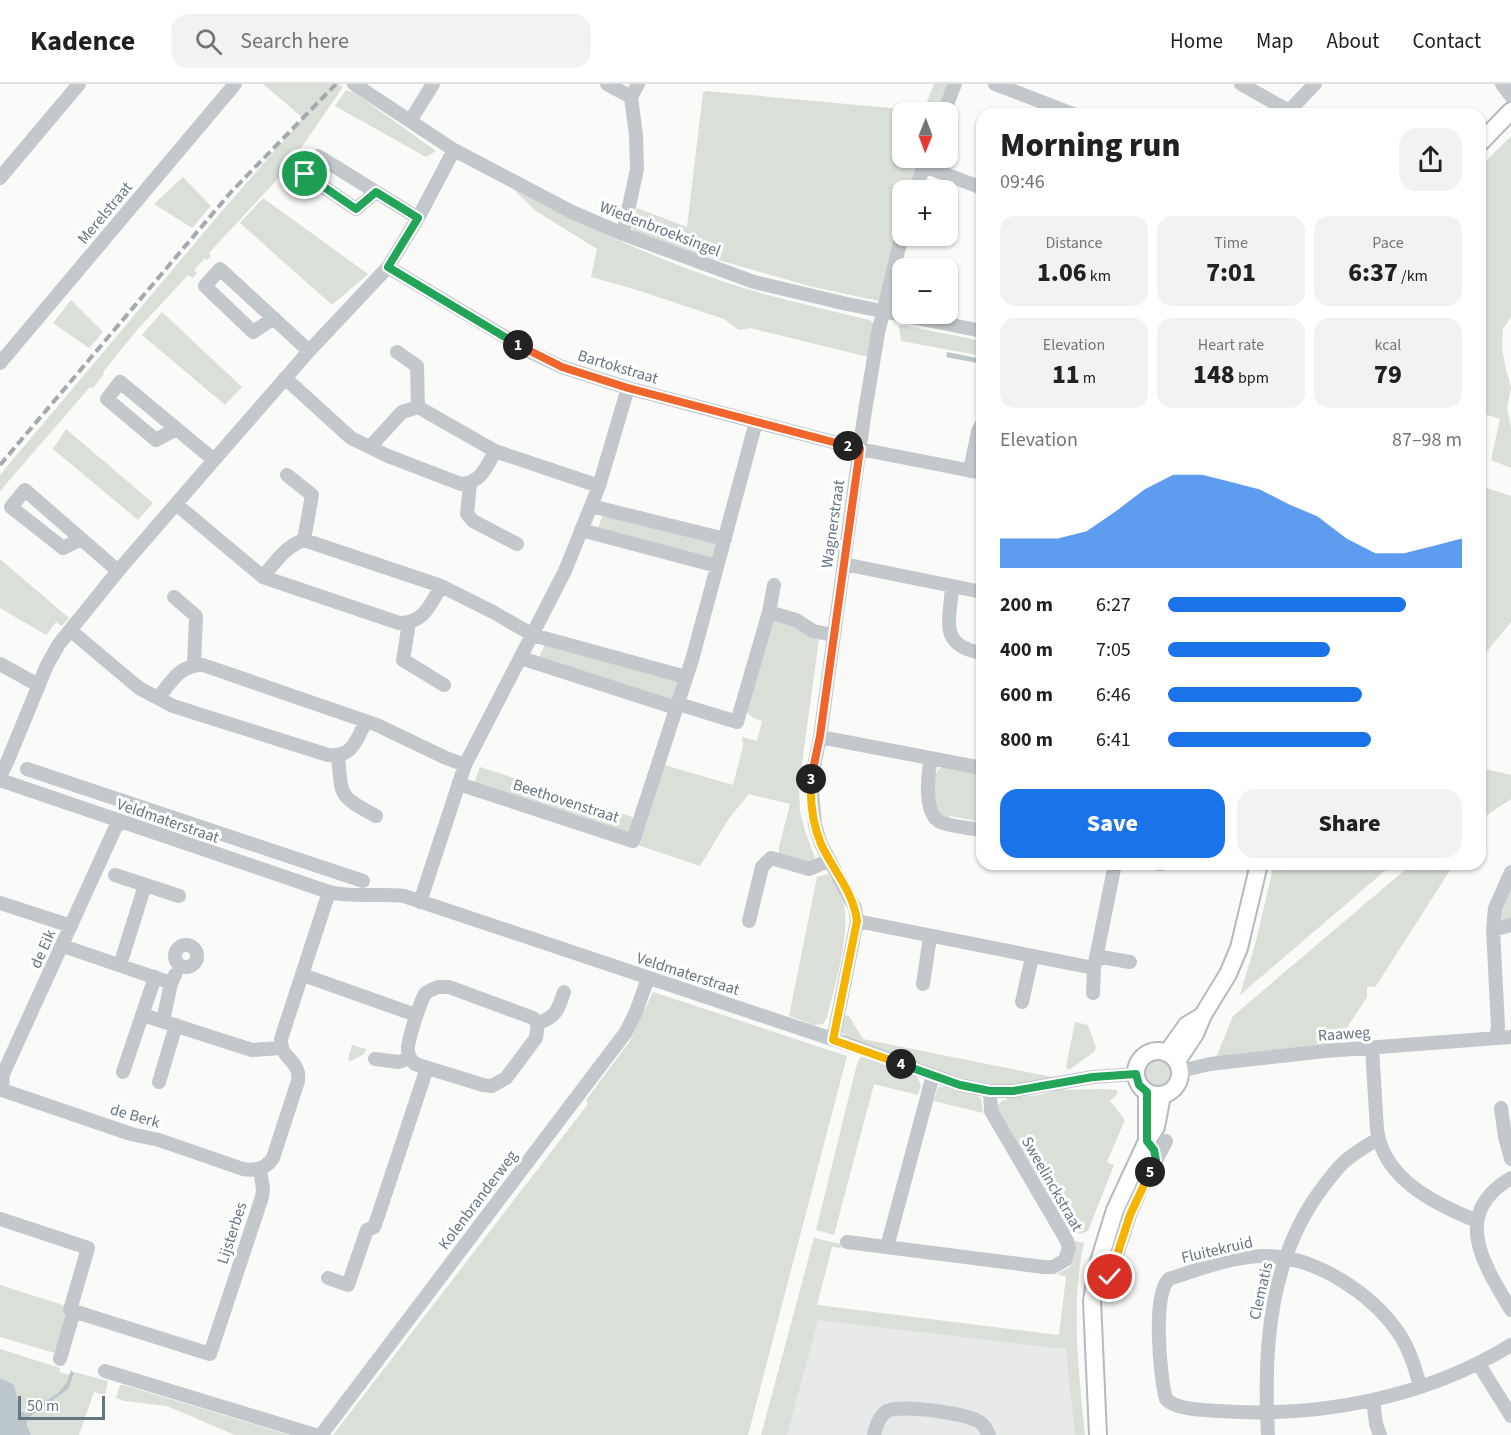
<!DOCTYPE html>
<html lang="en">
<head>
<meta charset="utf-8">
<style>
  body { margin:0; font-family:"Source Sans 3",sans-serif; background:#f2f2f2; color:#202124; height:100vh; display:flex; flex-direction:column; font-size:22px; white-space:nowrap }
  * { box-sizing:border-box; margin:0 }
  p { font-size:20px; color:#757577 }
  .icon { flex:none; width:33px; height:33px; fill:none; stroke:currentColor; stroke-width:2; stroke-linecap:round; stroke-linejoin:round }
  .map { position:relative; flex:1; overflow:hidden }
  .panel { position:absolute; left:976px; top:24px; width:510px; height:762px; display:flex; flex-direction:column; background:#fff; border-radius:18px; box-shadow:0 2px 4px #0004 }
  .panel>* { flex:none }
  .needle { width:39px; rotate:181deg }
  .buttons { position:absolute; left:892px; top:18px; display:grid; gap:12px }
  .buttons a { display:grid; place-items:center; width:66px; height:66px; border-radius:12px; background:#fff; box-shadow:0 2px 4px #0004; font-size:30px }
  .scale { position:absolute; left:18px; bottom:15px; width:87px; box-sizing:border-box; padding-left:6px; border:3px solid #657683; border-top:0; font-size:16px; line-height:21px; white-space:nowrap; color:#657683; -webkit-text-stroke:4px #fff; paint-order:stroke }
  .pin { position:absolute; display:grid; place-items:center; width:51px; height:51px; color:#fff; margin:-26px; border:3px solid #fff; border-radius:50%; box-shadow:0 2px 6px #0007 }
  .km { position:absolute; width:30px; height:30px; margin:-15px; border-radius:50%; background:#222; color:#fff; font-size:16px; line-height:30px; text-align:center }
  .round { display:grid; place-items:center; flex:none; width:63px; height:63px; border-radius:18px; background:#f2f2f2 }
  .summary { display:flex; align-items:center; justify-content:space-between; height:102px; padding:0 24px }
  h1 { font-size:33px; font-weight:800; line-height:45px }
  .metrics { display:grid; grid-template-columns:repeat(3,1fr); gap:9px; height:102px; padding:6px 24px }
  .metrics div { display:grid; align-content:center; border-radius:15px; background:#f2f2f2; text-align:center }
  .metrics b { font-size:26px; font-weight:800 }
  .metrics small { font-size:16px; font-weight:400 }
  .metrics p { font-size:16px }
  .chart { height:168px; padding:12px 24px }
  .chart p { display:flex; justify-content:space-between }
  .chart svg { width:100%; height:108px; margin-top:6px; fill:#1a73e8; opacity:.7 }
  .primary-button { display:flex; gap:12px; margin-top:auto; padding:12px 24px }
  .primary-button a { flex:1; height:69px; border-radius:18px; background:#1a73e8; color:#fff; font-size:24px; font-weight:800; line-height:69px; text-align:center }
  .primary-button a+a { background:#f2f2f2; color:#202124 }
  ul { padding:0 24px; list-style:none; font-size:20px }
  li { display:grid; grid-template-columns:96px 72px 1fr; align-items:center; height:45px }
  li i { height:15px; border-radius:8px; background:#1a73e8 }
  header { display:flex; align-items:center; gap:36px; box-sizing:border-box; height:84px; padding:0 30px; background:#fff; border-bottom:2px solid #e0e0e0 }
  header strong { font-size:28px }
  nav { display:flex; gap:33px; margin-inline-start:auto; font-size:21px }
  .search { width:420px; height:54px; background:#f2f2f2; display:flex; align-items:center; gap:15px; box-sizing:border-box; padding:0 21px; border-radius:18px; color:#757577; font-size:22px }
  .map>svg:first-child { display:block }
</style>
</head>
<body>
<header>
<strong>Kadence</strong>
<div class="search"><svg class="icon" aria-label="search" viewBox="0 0 24 24"><circle cx="10" cy="10" r="6"/><path d="M15 15l6 6"/></svg>Search here</div>
<nav><a>Home</a><a>Map</a><a>About</a><a>Contact</a></nav>
</header>
<div class="map">
<svg width="1511" height="1351" viewBox="0 0 1511 1351">
  <rect width="100%" height="100%" fill="#fafaf8"/>
  <path fill="#e8e9e9" d="M 804,1229 L 1071,1262 L 1082,1351 L 770,1351 Z"/>
  <path fill="#dadfd7" d="M 263,0 L 338,0 L 343,3 L 286,86 L 209,169 L 211,172 L 207,176 L 205,174 L 194,186 L 197,189 L 193,194 L 188,191 L 138,245 L 103,288 L 104,290 L 93,304 L 90,303 L 0,407 L 0,391 L 216,134 L 303,34 Z
    M 934,0 L 952,0 L 941,28 L 903,28 L 903,74 L 925,74 L 912,106 L 903,106 L 903,131 L 879,217 L 813,203 L 704,172 L 634,147 L 632,144 L 637,124 L 687,143 L 703,9 L 706,7 L 923,27 Z
    M 346,6 L 355,9 L 436,67 L 426,73 L 335,22 Z
    M 1511,52 L 1511,233 L 1503,245 L 1502,264 L 1506,286 L 1511,303 L 1507,324 L 1511,344 L 1511,384 L 1491,376 L 1500,335 L 1481,329 L 1480,83 Z
    M 183,93 L 211,122 L 192,144 L 154,120 Z
    M 513,105 C 586,143 662,178 740,203 C 782,216 826,225 869,236 L 874,239 L 872,274 L 750,244 L 739,246 L 724,235 L 637,206 L 591,193 L 597,165 L 536,127 Z
    M 263,114 L 368,190 L 332,221 L 240,139 Z
    M 71,216 L 103,248 L 89,264 L 53,239 Z
    M 162,228 L 242,303 L 225,321 L 142,251 Z
    M 899,242 L 907,242 L 982,257 L 982,272 L 901,257 Z
    M 66,345 L 153,419 L 138,436 L 53,365 Z
    M 1481,402 L 1511,412 L 1511,538 L 1483,572 L 1480,572 Z
    M 603,429 L 719,459 L 715,481 L 597,448 Z
    M 0,475 L 69,534 L 62,542 L 56,538 L 46,551 L 0,524 Z
    M 770,535 L 795,541 L 810,552 L 819,555 L 799,701 L 800,727 L 805,747 L 817,779 L 812,781 L 779,770 L 779,763 L 790,720 L 749,710 L 730,733 L 700,782 L 635,760 L 661,680 L 733,701 L 743,662 L 742,653 L 757,657 L 762,637 L 753,634 L 746,627 Z
    M 547,556 L 684,595 L 674,622 L 537,578 Z
    M 943,682 L 982,689 L 982,738 L 951,732 L 947,735 L 936,729 C 935,713 927,692 943,682 Z
    M 480,683 L 638,735 L 632,752 L 473,702 Z
    M 1481,684 L 1511,691 L 1511,715 L 1487,731 L 1481,739 Z
    M 1274,780 L 1393,780 L 1240,911 L 1256,857 Z
    M 1412,780 L 1454,780 L 1376,902 L 1367,903 L 1367,913 L 1337,959 L 1215,976 L 1233,932 Z
    M 828,790 C 832,796 838,802 841,809 C 854,843 835,899 827,934 L 823,940 L 814,941 L 789,932 L 817,793 Z
    M 1511,801 L 1511,838 L 1504,838 L 1500,833 L 1506,812 Z
    M 653,908 L 847,972 L 748,1351 L 333,1351 L 588,1020 L 586,1016 L 630,957 Z
    M 843,931 L 849,932 L 863,955 L 1057,994 L 1031,1001 L 993,1001 L 970,997 L 850,957 C 839,949 840,944 843,931 Z
    M 1075,938 L 1088,941 L 1096,964 L 1094,968 L 1069,986 L 1066,983 Z
    M 352,961 L 366,965 L 364,970 L 351,977 L 348,976 Z
    M 863,973 L 915,990 L 921,1001 L 918,1011 L 874,1000 L 834,1151 L 816,1146 L 857,980 L 860,974 Z
    M1145 989a13 13 0 1 1 26 0a13 13 0 1 1-26 0Z
    M 946,1000 L 978,1010 L 978,1013 L 981,1014 L 983,1029 L 934,1017 L 938,1003 L 945,1003 Z
    M 1102,1005 L 1117,1006 L 1117,1010 L 1110,1017 L 1125,1036 L 1107,1078 L 1114,1081 L 1088,1147 C 1080,1150 1075,1151 1067,1147 L 995,1023 L 1002,1017 L 1007,1016 L 1007,1014 L 1039,1011 L 1057,1006 Z
    M 814,1154 L 841,1160 L 841,1164 L 832,1163 L 817,1221 L 1059,1251 L 1066,1193 L 1057,1190 L 1070,1183 L 1075,1157 L 1084,1159 C 1070,1222 1079,1288 1085,1351 L 1075,1351 L 1066,1265 L 818,1236 L 787,1351 L 761,1351 Z
    M 0,1201 L 66,1222 L 70,1231 L 58,1270 L 0,1253 Z
    M 0,1265 L 60,1284 L 59,1288 L 69,1291 L 64,1304 L 59,1308 L 29,1329 L 24,1330 L 19,1323 L 14,1302 L 0,1294 Z
    M 74,1288 L 108,1297 L 105,1311 L 94,1308 L 79,1351 L 31,1351 L 27,1341 L 27,1335 L 67,1305 Z
    M 120,1301 L 124,1301 L 289,1351 L 235,1351 L 167,1322 L 124,1317 L 116,1314 Z"/>
  <path fill="#bbc7cb" d="M 947,268 L 982,275 L 982,280 L 946,273 Z
    M 71,1286 L 74,1289 L 68,1305 L 27,1335 L 27,1341 L 31,1351 L 0,1351 L 0,1294 L 14,1301 L 20,1326 L 26,1330 L 59,1308 L 66,1299 Z"/>
  <g fill="none" stroke-linecap="round" stroke-linejoin="round">
    <g stroke="#b5babe" stroke-width="20">
      <path id="major" d="M 1480,59 L 1511,27
        M1136 989a22 22 0 1 1 44 0a22 22 0 1 1-44 0Z
        M 1167,969 L 1187,941 L 1202,932
        M 1177,977 L 1195,950 L 1203,931 L 1228,890 L 1239,864 L 1259,780
        M 1147,1053 L 1147,1008
        M 1098,1351 L 1092,1217 L 1097,1184 L 1115,1126 L 1147,1057 L 1156,1043 L 1162,1011"/>
    </g>
    <path stroke="#c3c8cc" stroke-width="14" d="M 354,0 L 454,66 L 572,128 L 623,150 L 754,198 L 847,220 L 982,247
      M 607,0 L 631,13
      M 995,0 L 1073,30
      M 1241,0 L 1289,27
      M 1502,0 L 1511,12
      M 944,28 L 955,0
      M 1286,30 L 1315,0
      M 410,37 L 433,0
      M 924,82 L 982,104
      M 0,94 L 79,0
      M 916,106 L 926,75
      M 376,108 L 356,125 L 305,90 L 318,72 L 418,134
      M 623,150 L 637,85 L 636,51 L 631,13 L 638,0
      M 388,183 L 532,269 L 562,283 L 628,304 L 756,338 L 860,365 L 982,389
      M 274,234 L 253,248 L 205,202 L 220,185 L 309,267
      M 397,268 L 417,282 L 418,323
      M 0,279 L 235,0
      M 285,294 L 351,354 L 388,372 L 461,400 C 481,399 487,382 495,367
      M 176,345 L 156,356 L 107,315 L 120,298 L 214,376
      M 370,363 L 402,328 L 418,323 L 495,367 L 599,402
      M 970,387 L 978,347 L 982,340
      M 287,391 L 312,411 L 304,456
      M 470,400 L 467,430 L 473,437 L 517,460
      M 177,421 L 263,493 L 399,539 C 423,540 431,520 441,502
      M 591,422 L 725,455
      M 581,446 L 717,482
      M 81,455 L 63,464 L 11,423 L 25,406 L 118,487
      M 844,480 L 982,508
      M 263,493 C 275,478 286,462 304,456 L 441,502 L 493,528 L 533,551 L 686,593
      M 952,502 C 950,538 938,561 982,569
      M 174,513 L 196,532 L 194,581
      M 769,528 L 796,536 L 813,547 L 833,551
      M 409,539 L 403,576 L 444,601
      M 70,546 L 139,604 L 173,622 L 328,671 C 353,673 356,657 366,637
      M 521,574 L 676,624
      M 0,580 L 38,601
      M 158,614 C 172,597 179,581 203,581 L 377,641 L 446,674 L 465,681
      M 685,622 L 737,638 L 769,528 L 774,501
      M 820,653 L 982,684
      M 338,672 C 342,714 338,711 376,732
      M 931,674 C 928,689 923,729 940,738 C 951,743 970,744 982,746
      M 27,685 L 363,797
      M 0,692 L 8,676 L 47,581 L 59,560 L 118,487 L 214,376 L 309,267 L 388,183 L 418,134 L 454,66
      M 0,696 L 329,808 C 354,814 379,809 404,812 L 859,964 L 960,1001 L 990,1007 L 1013,1007 L 1093,993 L 1136,990
      M 459,700 L 633,757 L 692,576 L 756,338
      M 1159,780 L 1161,780
      M 115,791 L 179,812
      M 420,818 L 465,681 L 565,487 L 599,402 L 628,304
      M 0,819 L 71,842
      M 749,837 L 762,783 L 771,774 L 809,785 L 830,776
      M 857,837 L 1094,884
      M 1493,846 L 1511,841
      M175 872a11 11 0 1 1 22 0a11 11 0 1 1-22 0Z
      M 63,862 L 171,899
      M 1096,872 L 1130,878
      M 120,881 L 145,801
      M 303,891 L 416,931
      M 923,900 L 930,853
      M 438,903 L 449,903 L 533,934 L 538,939 L 536,954 L 506,994 L 492,1002 L 483,1001 L 415,980 C 411,976 408,972 408,967 C 407,957 420,919 425,910 C 429,906 433,905 438,903 Z
      M 1093,909 L 1094,884 L 1115,780
      M 1022,918 L 1032,873
      M 143,931 L 252,966 L 280,964
      M 163,937 L 171,899 L 175,891
      M 538,939 C 557,933 558,925 564,908
      M 1496,954 L 1498,942 L 1493,846 L 1495,824 L 1511,788
      M 833,956 L 857,837 L 855,824 L 821,760 L 815,741 L 811,697 L 820,653 L 864,333 L 878,249 L 903,147
      M 1372,964 L 1377,1045 C 1383,1095 1435,1120 1477,1137
      M 375,975 L 399,978 L 410,974
      M 1180,987 L 1210,980 L 1326,967 L 1511,953
      M 123,988 L 155,893
      M 159,998 L 176,941
      M 2,1006 L 131,1050 L 159,1056 L 243,1085 C 255,1087 266,1085 273,1074 L 298,997 C 301,975 280,976 281,955 L 329,808
      M 2,1006 L 3,990 L 118,738
      M 1501,1024 L 1505,1053 L 1511,1075
      M 1511,1094 C 1450,1130 1484,1181 1511,1226
      M 0,1135 L 88,1164 L 70,1226 L 210,1270 L 262,1113 L 263,1105 L 260,1085
      M 847,1158 L 1044,1183 L 1053,1183 L 1065,1176 L 1069,1164 L 1067,1157 L 991,1027 L 990,1007
      M 887,1163 L 933,991
      M 1110,1193 L 1130,1131 L 1142,1104 L 1166,1057
      M 328,1194 L 348,1201 L 367,1146 L 374,1143 L 378,1132 L 427,984
      M 60,1275 L 74,1227
      M 1478,1279 L 1511,1332
      M 105,1287 L 315,1351
      M 1420,1302 C 1415,1284 1410,1267 1400,1251 C 1372,1209 1314,1171 1262,1172 C 1231,1173 1199,1185 1169,1195 C 1152,1210 1160,1293 1166,1315 C 1177,1326 1203,1326 1219,1327 C 1319,1334 1425,1314 1511,1261
      M 1373,1316 L 1376,1340 L 1380,1351
      M 321,1351 L 626,948 L 636,928 L 648,894
      M 874,1351 C 876,1342 879,1332 887,1327 C 900,1320 965,1329 978,1337 C 984,1340 986,1345 989,1351
      M 1268,1351 C 1263,1263 1269,1171 1326,1099 C 1332,1092 1337,1084 1344,1078 C 1354,1069 1366,1062 1378,1055"/>
    <use href="#major" stroke="#fff" stroke-width="16"/>
    <path stroke="#a2aab0" stroke-width="4" stroke-dasharray="9 4.5" stroke-linecap="butt" d="M 0,381 L 231,108 L 336,0"/>
  </g>
  <g fill="none" stroke-linecap="round" stroke-linejoin="round">
    <g stroke="#fff" stroke-width="12">
      <path id="split-1" d="M 305,90 L 356,125 L 376,108 L 418,134 L 388,183 L 518,261"/>
    </g>
    <g stroke="#fff" stroke-width="12">
      <path id="split-2" d="M 518,261 L 562,283 L 628,304 L 848,362"/>
    </g>
    <g stroke="#fff" stroke-width="12">
      <path id="split-3" d="M 811,695 L 820,652 L 860,365 L 848,362"/>
    </g>
    <g stroke="#fff" stroke-width="12">
      <path id="split-4" d="M 811,695 C 810,716 813,741 821,760 C 833,786 854,809 857,837 L 833,956 L 901,980"/>
    </g>
    <g stroke="#fff" stroke-width="12">
      <path id="split-5" d="M 901,980 L 960,1001 L 990,1007 L 1013,1007 L 1093,993 L 1136,990 L 1139,1001 L 1147,1008 L 1147,1057 L 1154,1066 L 1156,1076 L 1150,1088"/>
    </g>
    <g stroke="#fff" stroke-width="12">
      <path id="split-6" d="M 1110,1193 L 1130,1131 L 1150,1088"/>
    </g>
    <use href="#split-1" stroke="#22a559" stroke-width="8"/>
    <use href="#split-2" stroke="#f0652b" stroke-width="8"/>
    <use href="#split-3" stroke="#f0652b" stroke-width="8"/>
    <use href="#split-4" stroke="#f5b400" stroke-width="8"/>
    <use href="#split-5" stroke="#22a559" stroke-width="8"/>
    <use href="#split-6" stroke="#f5b400" stroke-width="8"/>
  </g>
  <g text-anchor="middle" dominant-baseline="central" stroke-width="6" stroke-linejoin="round" paint-order="stroke">
    <g font-size="16" fill="#657683" stroke="#fff">
      <text transform="translate(105 129) rotate(-50)">Merelstraat</text>
      <text transform="translate(660 145) rotate(21)">Wiedenbroeksingel</text>
      <text transform="translate(618 283) rotate(17)">Bartokstraat</text>
      <text transform="translate(833 440) rotate(-82)">Wagnerstraat</text>
      <text transform="translate(566 717) rotate(18)">Beethovenstraat</text>
      <text transform="translate(168 737) rotate(19)">Veldmaterstraat</text>
      <text transform="translate(43 865) rotate(-66)">de Eik</text>
      <text transform="translate(688 890) rotate(18)">Veldmaterstraat</text>
      <text transform="translate(1344 950) rotate(-4)">Raaweg</text>
      <text transform="translate(135 1032) rotate(16)">de Berk</text>
      <text transform="translate(1052 1100) rotate(60)">Sweelinckstraat</text>
      <text transform="translate(478 1116) rotate(-53)">Kolenbranderweg</text>
      <text transform="translate(232 1149) rotate(-72)">Lijsterbes</text>
      <text transform="translate(1217 1166) rotate(-13)">Fluitekruid</text>
      <text transform="translate(1261 1207) rotate(-77)">Clematis</text>
    </g>
  </g>
</svg>
<div class="buttons">
<a><svg class="needle" viewBox="-14 -14 28 28"><path d="M0-13l5 13h-10z" fill="#e53935"/><path d="M0 13l5-13h-10z" fill="#757577"/></svg></a>
<a>+</a>
<a>−</a>
</div>
<div class="scale">50 m</div>
<div class="pin" style="left:305px;top:90px;background:#1e9e55"><svg class="icon" aria-label="arrive" viewBox="0 0 24 24"><path d="M6 21V4h12l-3 4 3 4H6"/></svg></div>
<div class="pin" style="left:1110px;top:1193px;background:#d93025"><svg class="icon" aria-label="check" viewBox="0 0 24 24"><path d="M5 12l5 5 9-10"/></svg></div>
<b class="km" style="left:518px;top:261px">1</b>
<b class="km" style="left:848px;top:362px">2</b>
<b class="km" style="left:811px;top:695px">3</b>
<b class="km" style="left:901px;top:980px">4</b>
<b class="km" style="left:1150px;top:1088px">5</b>
<section class="panel">
<div class="summary"><div><h1>Morning run</h1><p>09:46</p></div><a class="round"><svg class="icon" aria-label="share" viewBox="0 0 24 24"><path d="M12 15V3M7 8l5-5 5 5M5 13v7h14v-7"/></svg></a></div>
<div class="metrics">
<div><p>Distance</p><b>1.06<small> km</small></b></div>
<div><p>Time</p><b>7:01</b></div>
<div><p>Pace</p><b>6:37<small> /km</small></b></div>
</div>
<div class="metrics">
<div><p>Elevation</p><b>11<small> m</small></b></div>
<div><p>Heart rate</p><b>148<small> bpm</small></b></div>
<div><p>kcal</p><b>79</b></div>
</div>
<div class="chart"><p><span>Elevation</span>87–98 m</p>
<svg viewBox="0 0 160 44" preserveAspectRatio="none"><path d="M0 44V32L10 32L20 32L30 29L40 21L50 12L60 6L70 6L80 9L90 12L100 18L110 23L120 32L130 38L140 38L150 35L160 32V44z"/></svg>
</div>
<ul>
<li><b>200 m</b>6:27<i style="width:81%"></i></li>
<li><b>400 m</b>7:05<i style="width:55%"></i></li>
<li><b>600 m</b>6:46<i style="width:66%"></i></li>
<li><b>800 m</b>6:41<i style="width:69%"></i></li>
</ul>
<div class="primary-button"><a>Save</a><a>Share</a></div>
</section>
</div>
</body>
</html>
